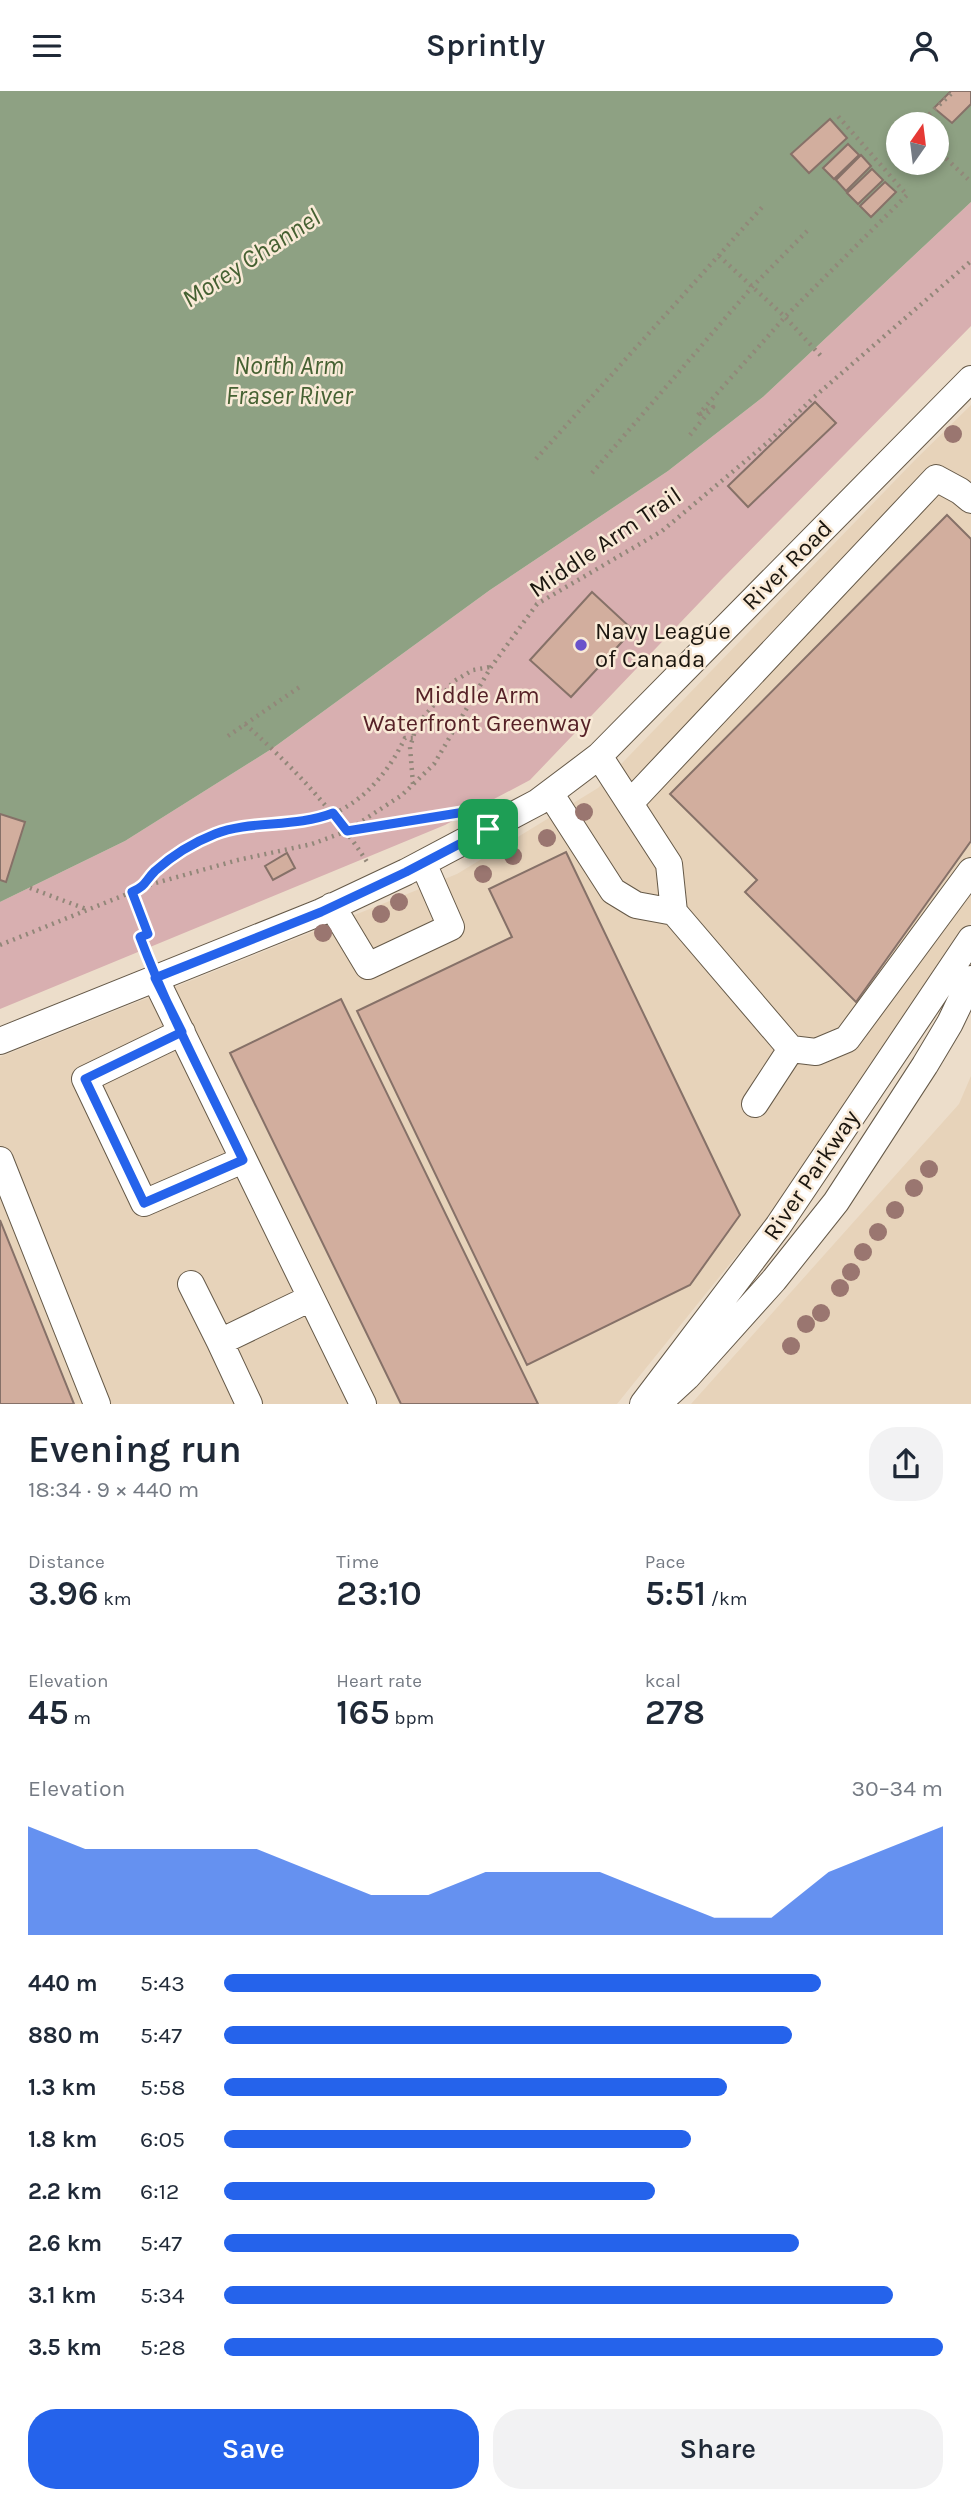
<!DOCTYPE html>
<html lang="en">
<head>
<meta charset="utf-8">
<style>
  body { margin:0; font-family:Karla,sans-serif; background:#f2f2f3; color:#1f2937; height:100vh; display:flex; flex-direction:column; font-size:26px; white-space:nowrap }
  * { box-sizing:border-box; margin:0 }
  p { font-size:23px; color:#747a83 }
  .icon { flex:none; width:38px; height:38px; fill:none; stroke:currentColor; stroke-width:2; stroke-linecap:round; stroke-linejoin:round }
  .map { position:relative; height:1313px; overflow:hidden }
  .side { display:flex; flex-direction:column; background:#fff; flex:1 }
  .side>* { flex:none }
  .needle { width:46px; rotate:14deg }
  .buttons { position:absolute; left:886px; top:21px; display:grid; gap:14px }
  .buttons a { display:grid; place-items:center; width:63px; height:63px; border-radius:50%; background:#fff; box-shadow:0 4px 10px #0003; font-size:35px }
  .pin { position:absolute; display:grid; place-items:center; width:60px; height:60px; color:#fff; margin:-30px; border-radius:14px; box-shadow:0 4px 10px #0006 }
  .round { display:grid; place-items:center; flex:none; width:74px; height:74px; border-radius:28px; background:#f2f2f3 }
  .summary { display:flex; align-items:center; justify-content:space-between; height:119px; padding:0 28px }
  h1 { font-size:38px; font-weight:600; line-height:52px }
  .stats { display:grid; grid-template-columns:repeat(3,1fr); gap:10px; height:119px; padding:7px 28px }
  .stats div { display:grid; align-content:center }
  .stats b { font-size:35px; font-weight:600 }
  .stats small { font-size:19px; font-weight:400 }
  .stats p { font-size:19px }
  .chart { height:196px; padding:14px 28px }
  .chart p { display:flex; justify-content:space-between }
  .chart svg { width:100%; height:126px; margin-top:7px; fill:#2563eb; opacity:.7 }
  .action { display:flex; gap:14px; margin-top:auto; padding:14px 28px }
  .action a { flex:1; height:80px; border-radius:28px; background:#2563eb; color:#fff; font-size:28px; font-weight:600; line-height:80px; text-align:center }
  .action a+a { background:#f2f2f3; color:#1f2937 }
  ul { padding:0 28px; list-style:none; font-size:23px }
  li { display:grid; grid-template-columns:112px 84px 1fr; align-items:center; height:52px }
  li i { height:18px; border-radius:9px; background:#2563eb }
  header { display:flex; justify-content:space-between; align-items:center; height:91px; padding:0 28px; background:#fff; font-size:32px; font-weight:600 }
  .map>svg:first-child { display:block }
</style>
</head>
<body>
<header><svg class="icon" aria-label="menu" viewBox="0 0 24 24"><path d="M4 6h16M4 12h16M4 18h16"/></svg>Sprintly<svg class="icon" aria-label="person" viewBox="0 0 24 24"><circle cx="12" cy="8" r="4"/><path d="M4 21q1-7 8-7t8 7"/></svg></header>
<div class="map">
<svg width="971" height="1313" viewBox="0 0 971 1313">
  <rect width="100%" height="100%" fill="#ecddca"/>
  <path fill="#e7d3ba" d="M 971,314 L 971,832 L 774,1118 L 617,1313 L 0,1313 L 0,966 L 457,783 L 598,697 L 915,369 Z
    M 971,985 L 971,1313 L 691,1313 L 959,1013 Z"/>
  <path fill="#d8afb0" d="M 971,111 L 971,235 L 722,488 L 530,689 L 445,734 L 0,918 L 0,811 L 125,750 L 273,657 L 490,499 L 668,380 L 763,306 Z"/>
  <path fill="#8ea183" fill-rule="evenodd" d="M 0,0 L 971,0 L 971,111 L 763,306 L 668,380 L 490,499 L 273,657 L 125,750 L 0,811 ZM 898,33 L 936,33 L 936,72 L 898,72 Z"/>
  <path fill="#d2ae9e" stroke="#867168" stroke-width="2" d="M 951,0 L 971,0 L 971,13 L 952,32 L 934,17 Z
    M 830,28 L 847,47 L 809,82 L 791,63 Z
    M 848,53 L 859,64 L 834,88 L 823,77 Z
    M 861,64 L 871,75 L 846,100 L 836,89 Z
    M 872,78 L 883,89 L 858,113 L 847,102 Z
    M 885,91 L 896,101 L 871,126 L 860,115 Z
    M 815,311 L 836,332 L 748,416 L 728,395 Z
    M 947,424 L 971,448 L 971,750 L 856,911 L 745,801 L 757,789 L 670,703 Z
    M 592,501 L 633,539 L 571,606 L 530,569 Z
    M 0,723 L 25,731 L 6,791 L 0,789 Z
    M 566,761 L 740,1124 L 690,1194 L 527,1274 L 357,920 L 512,846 L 489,798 Z
    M 287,762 L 295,777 L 273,789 L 265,775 Z
    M 341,908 L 538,1313 L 401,1313 L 230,962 Z
    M 0,1129 L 74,1313 L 0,1313 Z"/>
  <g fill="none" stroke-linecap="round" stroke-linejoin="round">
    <g stroke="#655948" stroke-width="28">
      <path id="minor" d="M 599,665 L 669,773 L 674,821 L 791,958 L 816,961 L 847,948 L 971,780
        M 550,702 L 613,800 L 636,814 L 674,821
        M 630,712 L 936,387 L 960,400 L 971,409
        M 332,815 L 368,875 L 451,836 L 423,772
        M 155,887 L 363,1313
        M 182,941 L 85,988 L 144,1112 L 243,1069
        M 0,950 L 321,821 L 406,781 L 538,711 L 599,665 L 971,288
        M 755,1013 L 791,958
        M 0,1069 L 97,1313
        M 191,1193 L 220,1251
        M 663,1308 L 687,1286 L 774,1189 L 836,1111 L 925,974 L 950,932 L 971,888
        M 249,1313 L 220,1251 L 311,1207
        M 643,1313 L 778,1135 L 971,848"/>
    </g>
    <path stroke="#928779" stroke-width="4.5" stroke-dasharray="2 5" stroke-linecap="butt" d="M 919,33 L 954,0
      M 936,58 L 971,91
      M 719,165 L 785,226 L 821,265
      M 690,344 L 713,316 L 697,325 L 785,226 L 907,104 L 837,24
      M 536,368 L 764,114
      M 592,382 L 752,196 L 807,140
      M 245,633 C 293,676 334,719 369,774
      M 228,645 L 301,595
      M 413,693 L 410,656 L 417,634 L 454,590 L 473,579 L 490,576
      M 348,740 L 464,722
      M 144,795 C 171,755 213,740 259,735 C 278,733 299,733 318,728 C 359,717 387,684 405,647 L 413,647
      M 30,797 L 86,818
      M 132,801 L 148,843 L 140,846 L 147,866
      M 0,854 L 152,793 L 238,769 L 312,753 L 347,740 L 402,704 L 434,673 L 491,576 L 537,513 L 662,440 L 767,352 L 813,307 L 971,170"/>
    <use href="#minor" stroke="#fff" stroke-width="26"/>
  </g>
  <g fill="#9a7670">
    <circle cx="953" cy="343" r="9"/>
    <circle cx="584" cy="721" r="9"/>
    <circle cx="547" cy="747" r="9"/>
    <circle cx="513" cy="765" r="9"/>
    <circle cx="483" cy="783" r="9"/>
    <circle cx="399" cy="811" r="9"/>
    <circle cx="381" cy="823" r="9"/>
    <circle cx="323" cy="842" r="9"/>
    <circle cx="929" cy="1078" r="9"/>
    <circle cx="914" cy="1097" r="9"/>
    <circle cx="895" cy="1119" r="9"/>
    <circle cx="878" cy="1141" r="9"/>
    <circle cx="863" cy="1161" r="9"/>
    <circle cx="851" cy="1181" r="9"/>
    <circle cx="840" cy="1197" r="9"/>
    <circle cx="821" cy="1222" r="9"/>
    <circle cx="806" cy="1233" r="9"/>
    <circle cx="791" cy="1255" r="9"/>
  </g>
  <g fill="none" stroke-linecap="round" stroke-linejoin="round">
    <g stroke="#fff" stroke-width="14">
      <path id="route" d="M 488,738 L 477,719 L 347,740 L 333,722 C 295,737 250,729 215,743 C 192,752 174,763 155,780 C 145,790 146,795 132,801 L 148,843 L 140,846 C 169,923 208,995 243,1069 L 144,1112 L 85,988 L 182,941 L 155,887 L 321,821 L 406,781 L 488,738"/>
    </g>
    <use href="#route" stroke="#2563eb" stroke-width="9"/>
  </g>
  <circle fill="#6a52cb" stroke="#f9ead7" stroke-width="2.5" cx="581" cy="554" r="7"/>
  <g text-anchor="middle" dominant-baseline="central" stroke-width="5" stroke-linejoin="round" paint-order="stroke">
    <g font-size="24" fill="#1b160f" stroke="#f9ead7">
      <text transform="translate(605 451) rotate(-34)">Middle Arm Trail</text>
      <text transform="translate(787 474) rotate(-45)">River Road</text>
      <text transform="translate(811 1084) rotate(-56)">River Parkway</text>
    </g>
    <g font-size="24" fill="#1b160f" stroke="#f9ead7" text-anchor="start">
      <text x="595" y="540">Navy League<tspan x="595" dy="28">of Canada</tspan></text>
    </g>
    <g font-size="24" fill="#562127" stroke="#f9ead7">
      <text x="477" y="604">Middle Arm<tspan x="477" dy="28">Waterfront Greenway</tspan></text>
    </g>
    <g font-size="26" font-style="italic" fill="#456132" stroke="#f9ead7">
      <text transform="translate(251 167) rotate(-33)">Morey Channel</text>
      <text x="289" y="274">North Arm<tspan x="289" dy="30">Fraser River</tspan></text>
    </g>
  </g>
</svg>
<div class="buttons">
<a><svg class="needle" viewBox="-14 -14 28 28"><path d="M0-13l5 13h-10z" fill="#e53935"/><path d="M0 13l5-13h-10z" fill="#747a83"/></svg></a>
</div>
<div class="pin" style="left:488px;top:738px;background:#1e9e55"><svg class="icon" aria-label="arrive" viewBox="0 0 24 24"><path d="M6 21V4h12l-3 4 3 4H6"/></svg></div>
</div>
<section class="side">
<div class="summary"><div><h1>Evening run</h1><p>18:34 · 9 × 440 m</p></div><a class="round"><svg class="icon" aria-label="share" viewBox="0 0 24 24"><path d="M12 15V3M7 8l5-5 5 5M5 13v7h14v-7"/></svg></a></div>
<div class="stats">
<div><p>Distance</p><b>3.96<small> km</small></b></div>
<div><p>Time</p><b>23:10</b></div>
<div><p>Pace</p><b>5:51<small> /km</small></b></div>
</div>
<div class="stats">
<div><p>Elevation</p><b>45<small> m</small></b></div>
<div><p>Heart rate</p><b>165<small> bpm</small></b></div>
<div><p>kcal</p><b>278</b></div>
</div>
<div class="chart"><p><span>Elevation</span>30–34 m</p>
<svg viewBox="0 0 160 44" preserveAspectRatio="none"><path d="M0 44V6L10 14L20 14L30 14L40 14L50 22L60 30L70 30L80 22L90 22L100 22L110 30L120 38L130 38L140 22L150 14L160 6V44z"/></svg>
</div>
<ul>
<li><b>440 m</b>5:43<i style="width:83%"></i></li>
<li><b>880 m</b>5:47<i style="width:79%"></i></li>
<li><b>1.3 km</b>5:58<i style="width:70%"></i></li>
<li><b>1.8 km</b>6:05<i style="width:65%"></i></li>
<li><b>2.2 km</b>6:12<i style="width:60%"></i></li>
<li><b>2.6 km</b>5:47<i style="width:80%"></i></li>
<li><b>3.1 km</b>5:34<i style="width:93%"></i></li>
<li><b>3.5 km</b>5:28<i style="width:100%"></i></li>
</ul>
<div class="action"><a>Save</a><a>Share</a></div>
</section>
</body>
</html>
